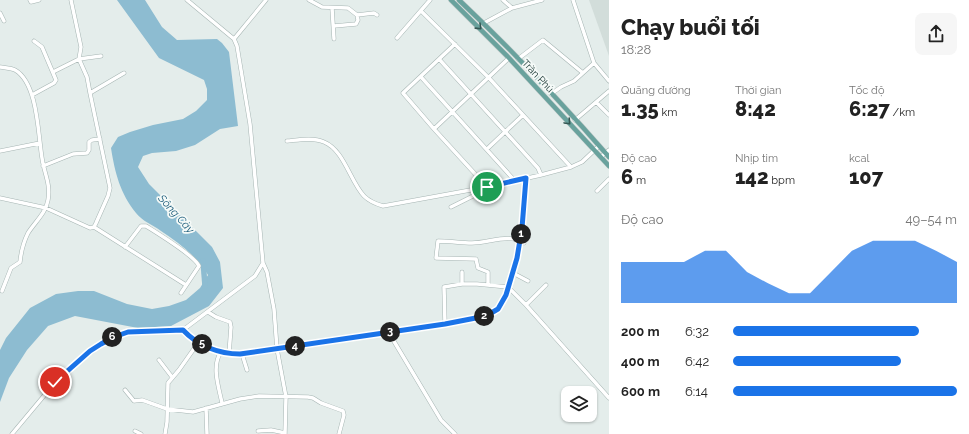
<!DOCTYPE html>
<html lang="vi">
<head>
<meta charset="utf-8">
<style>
  body { margin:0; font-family:Raleway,sans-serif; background:#f6f6f6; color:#222; height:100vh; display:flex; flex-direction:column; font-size:15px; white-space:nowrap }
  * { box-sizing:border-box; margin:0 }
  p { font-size:13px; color:#767676 }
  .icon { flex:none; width:22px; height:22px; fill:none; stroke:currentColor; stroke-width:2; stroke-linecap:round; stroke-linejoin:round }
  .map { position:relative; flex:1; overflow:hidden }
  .details { display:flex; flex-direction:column; background:#fff; width:360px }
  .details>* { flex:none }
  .controls { position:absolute; left:561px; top:386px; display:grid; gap:8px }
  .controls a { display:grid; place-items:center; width:36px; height:36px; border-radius:8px; background:#fff; box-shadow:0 1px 3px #0004; font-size:20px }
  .pin { position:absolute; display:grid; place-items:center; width:34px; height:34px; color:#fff; margin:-17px; border:2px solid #fff; border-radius:50%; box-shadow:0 1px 4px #0007 }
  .km { position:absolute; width:20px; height:20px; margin:-10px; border-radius:50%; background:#222; color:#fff; font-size:11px; line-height:20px; text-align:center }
  .round { display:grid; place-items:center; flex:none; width:42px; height:42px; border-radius:8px; background:#f6f6f6 }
  .head { display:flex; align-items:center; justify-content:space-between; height:68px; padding:0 12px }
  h1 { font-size:22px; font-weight:800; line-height:30px }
  .figures { display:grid; grid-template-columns:repeat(3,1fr); gap:6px; height:68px; padding:4px 12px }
  .figures div { display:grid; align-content:center }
  .figures b { font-size:20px; font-weight:800 }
  .figures small { font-size:11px; font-weight:400 }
  .figures p { font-size:11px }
  .chart { height:112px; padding:8px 12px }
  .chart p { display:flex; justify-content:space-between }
  .chart svg { width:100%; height:72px; margin-top:4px; fill:#1a73e8; opacity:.7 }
  ul { padding:0 12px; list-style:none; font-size:13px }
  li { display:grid; grid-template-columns:64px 48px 1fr; align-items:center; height:30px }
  li i { height:10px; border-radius:5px; background:#1a73e8 }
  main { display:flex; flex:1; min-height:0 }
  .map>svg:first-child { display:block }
</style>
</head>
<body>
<main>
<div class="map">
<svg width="609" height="434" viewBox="0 0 609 434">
  <rect width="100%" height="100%" fill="#e4edeb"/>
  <path fill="#d2ddda" d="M 589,0 L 609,0 L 609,56 Z"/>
  <path fill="#8dbcd1" d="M 117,0 L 145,0 L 162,27 L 177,40 L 217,39 L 222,43 L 229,52 L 238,126 L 220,129 L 195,145 L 176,151 L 152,153 L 143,156 L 138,167 L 149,184 L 212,247 L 220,262 L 223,288 L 209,306 L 171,326 L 138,328 L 75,316 L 48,326 L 27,350 L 9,378 L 0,402 L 0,350 L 6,338 L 30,308 L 56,294 L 78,291 L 94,291 L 127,304 L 152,309 L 169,306 L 186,300 L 200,288 L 208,275 C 198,257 178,242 161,231 C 153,225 142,221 136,213 C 120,193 115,173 111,148 L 118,137 L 130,132 L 153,125 L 183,119 L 196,111 L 207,100 L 207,89 L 204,80 L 159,58 Z"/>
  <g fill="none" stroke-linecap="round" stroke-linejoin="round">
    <path stroke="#8dbcd1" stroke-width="5.5" d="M 203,261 L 205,286"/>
    <g stroke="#a6b5b3" stroke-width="4.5">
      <path id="minor" d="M 30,0 L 31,2 L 39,0
        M 309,0 L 322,7 L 348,8 L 357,15 L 358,20 L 356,24 L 334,26
        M 503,0 L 512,8
        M 573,0 L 594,63 L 609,81
        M 332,8 L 334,39
        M 421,11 L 489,78 L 571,167
        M 0,13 L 4,21
        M 357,15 L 374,13 L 377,15
        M 484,23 L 512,8 L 542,0
        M 397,38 L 430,0
        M 234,39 L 266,0
        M 439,59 L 538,168 L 541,175
        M 518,59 L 543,40 L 583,73
        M 0,67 C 5,68 11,68 15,70 C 38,83 38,135 42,158 C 44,173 51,184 48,200 C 46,213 35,222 28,233 C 23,243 21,252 20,262 L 11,268 L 2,291
        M 53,72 L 79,59 L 101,56
        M 421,77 L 515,181
        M 90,93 L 124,73
        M 551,94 L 561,87 L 574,81 L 594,63
        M 32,95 L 54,83 L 56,80 L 42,47 L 34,41
        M 596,102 L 609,115
        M 575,120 L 609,91
        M 434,129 L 509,58
        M 287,141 C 298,140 313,137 324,142 C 344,150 350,181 364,196 C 369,201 376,204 383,206 L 487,187 L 541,175 L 571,167 L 582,162 L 599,146
        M 487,149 L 523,115
        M 0,151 L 40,143
        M 601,157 L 609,150
        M 43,166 L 73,154 L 87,153 L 89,150 L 89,142 L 92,140 L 100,139
        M 597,191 L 609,179
        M 0,198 L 46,208 L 90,228 L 94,227 L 96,223 L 108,196 L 110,188 L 90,93 L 87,77 L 79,59 L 81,47 L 71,0
        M 451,207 L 481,192 L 487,187 L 434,129 L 403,93 L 455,44
        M 94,227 L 186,285
        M 125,247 L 141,226 L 146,226 C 157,233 195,256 199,266 L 181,293
        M 263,263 L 267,272 L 274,309 L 277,349 L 286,397 L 285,434
        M 462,272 L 462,284
        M 513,273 L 528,281
        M 488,285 L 488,272 L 478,268 L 476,259 L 436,258 L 438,241 C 449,241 461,243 472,243 C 489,243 509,233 524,243
        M 526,305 L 609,398
        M 208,312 L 216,317 L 230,322 L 231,327 L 229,354
        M 445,324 L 444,287 L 462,284 L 477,284 L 508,287 L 526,305 L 546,285
        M 183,330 C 198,346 219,354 240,354 L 445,324 L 486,316 L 498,309 L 506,295 L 517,258 L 522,228 L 526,178
        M 389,333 L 441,420 L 455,434
        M 221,352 C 211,366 219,388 222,403
        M 242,354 L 247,370
        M 159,360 L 172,377
        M 125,390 L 134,401 L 142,400 L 167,409 L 193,412 L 240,399 L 259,396 L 308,397 L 313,398 L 321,403 L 343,411 L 344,415 L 339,434
        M 206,408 L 207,434
        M 135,431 L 141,434
        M 258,431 L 271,430 L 285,433
        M 12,434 L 58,379 L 101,344 L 114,337 L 128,332 L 183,330 L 255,276 L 263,263 L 250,124 L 237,46 L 234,39 L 187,0
        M 165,434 L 167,422 L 168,383 L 179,370 L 198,343"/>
    </g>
    <g stroke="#c1c9c8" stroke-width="5.5">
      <path id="major" d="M 451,0 L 509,58 L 609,166
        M 459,0 C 511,49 562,103 609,157"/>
    </g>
    <use href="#minor" stroke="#fff" stroke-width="3.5"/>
    <use href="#major" stroke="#69a29d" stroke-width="4.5"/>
  </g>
  <defs><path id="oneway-chevron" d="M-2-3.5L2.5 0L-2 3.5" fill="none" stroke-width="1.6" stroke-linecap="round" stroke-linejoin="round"/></defs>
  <g stroke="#345854">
    <use href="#oneway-chevron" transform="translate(479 27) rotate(44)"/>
    <use href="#oneway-chevron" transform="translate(568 122) rotate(47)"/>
  </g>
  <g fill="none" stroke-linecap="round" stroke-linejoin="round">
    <g stroke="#fff" stroke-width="8">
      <path id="route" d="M 55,382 L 90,351 L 101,344 L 114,337 L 128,332 L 183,330 C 198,346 219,354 240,354 L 445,324 L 486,316 L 498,309 L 506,295 L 517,258 L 522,228 L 526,178 L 487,187"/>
    </g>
    <use href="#route" stroke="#1a73e8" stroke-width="5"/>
  </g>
  <g text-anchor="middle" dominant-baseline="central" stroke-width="3.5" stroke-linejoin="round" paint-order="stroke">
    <g font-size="10" fill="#233f3c" stroke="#f5faf8">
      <text transform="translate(538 76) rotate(47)">Trần Phú</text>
    </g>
    <g font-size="11" font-style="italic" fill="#1d5d7b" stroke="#f5faf8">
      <text transform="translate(176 214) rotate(48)">Sông Cày</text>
    </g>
  </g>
</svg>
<div class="controls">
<a><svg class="icon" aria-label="layers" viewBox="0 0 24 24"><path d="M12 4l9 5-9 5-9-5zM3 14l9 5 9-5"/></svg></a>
</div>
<div class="pin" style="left:487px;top:187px;background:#1e9e55"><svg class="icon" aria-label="arrive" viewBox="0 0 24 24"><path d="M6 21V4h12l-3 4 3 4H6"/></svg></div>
<div class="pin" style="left:55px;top:382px;background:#d93025"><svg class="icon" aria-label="check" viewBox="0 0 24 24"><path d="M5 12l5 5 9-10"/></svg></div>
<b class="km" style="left:521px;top:234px">1</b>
<b class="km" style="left:484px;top:316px">2</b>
<b class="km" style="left:390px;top:332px">3</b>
<b class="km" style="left:295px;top:346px">4</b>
<b class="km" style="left:202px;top:344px">5</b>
<b class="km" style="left:112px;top:337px">6</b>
</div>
<section class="details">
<div class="head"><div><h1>Chạy buổi tối</h1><p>18:28</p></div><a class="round"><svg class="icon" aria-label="share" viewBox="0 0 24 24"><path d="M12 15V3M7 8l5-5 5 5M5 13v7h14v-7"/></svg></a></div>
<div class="figures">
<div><p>Quãng đường</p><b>1.35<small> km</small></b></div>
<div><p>Thời gian</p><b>8:42</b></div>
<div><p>Tốc độ</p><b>6:27<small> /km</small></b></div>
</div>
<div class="figures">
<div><p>Độ cao</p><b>6<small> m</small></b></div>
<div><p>Nhịp tim</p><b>142<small> bpm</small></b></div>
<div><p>kcal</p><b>107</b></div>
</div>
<div class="chart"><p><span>Độ cao</span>49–54 m</p>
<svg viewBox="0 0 160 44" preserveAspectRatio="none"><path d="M0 44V19L10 19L20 19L30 19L40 12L50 12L60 25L70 32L80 38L90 38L100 25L110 12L120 6L130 6L140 6L150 12L160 19V44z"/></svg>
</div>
<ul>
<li><b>200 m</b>6:32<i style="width:83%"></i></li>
<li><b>400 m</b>6:42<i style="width:75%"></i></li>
<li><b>600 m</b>6:14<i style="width:100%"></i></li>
</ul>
</section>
</main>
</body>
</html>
